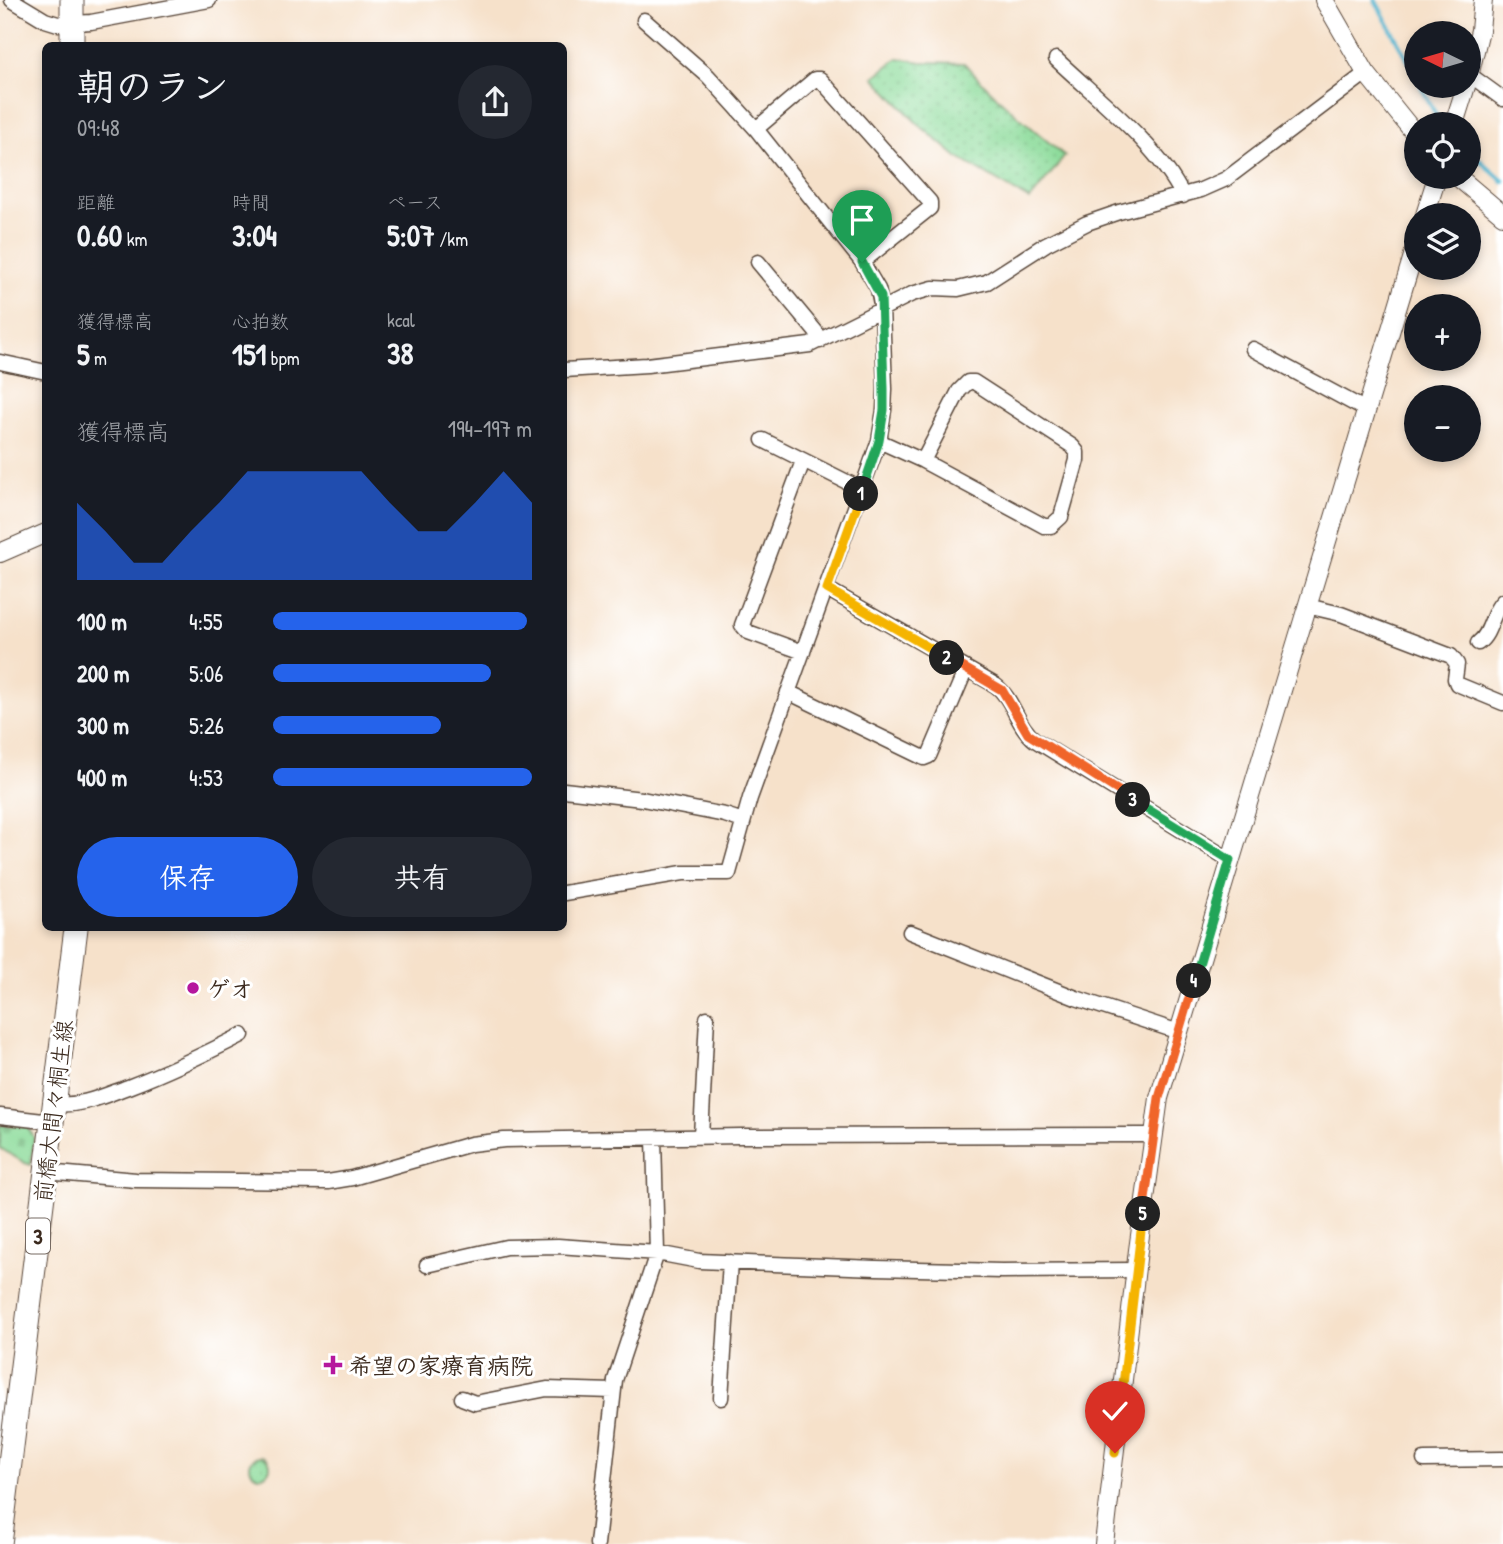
<!DOCTYPE html>
<html lang="ja">
<meta charset="utf-8">
<style>
body{margin:0;font-family:"Patrick Hand","Klee One",sans-serif;background:#242831;color:#f1f3f6;height:100vh;display:flex;flex-direction:column;font-size:26px;white-space:nowrap}
*{box-sizing:border-box;margin:0}
p{font-size:23px;color:#9ea1a6}
.icon{flex:none;width:38px;height:38px;fill:none;stroke:currentColor;stroke-width:2;stroke-linecap:round;stroke-linejoin:round}
.map{position:relative;flex:1;overflow:hidden}
.sheet{position:absolute;left:42px;top:42px;width:525px;height:889px;display:flex;flex-direction:column;background:#171b24;border-radius:10px;box-shadow:0 4px 10px #0003}
.sheet>*{flex:none}
.needle{width:46px;rotate:275deg}
.buttons{position:absolute;left:1404px;top:21px;display:grid;gap:14px}
.buttons a{display:grid;place-items:center;width:77px;height:77px;border-radius:50%;background:#171b24;box-shadow:0 4px 10px #0003;font-size:35px}
.pin{position:absolute;display:grid;place-items:center;width:60px;height:60px;color:#fff;margin:-72px -30px;border-radius:50% 50% 50% 0;rotate:-45deg;box-shadow:0 0 7px #0007}
.pin .icon{rotate:45deg}
.km{position:absolute;width:35px;height:35px;margin:-18px;border-radius:50%;background:#222;color:#fff;font-size:19px;line-height:35px;text-align:center}
.round{display:grid;place-items:center;flex:none;width:74px;height:74px;border-radius:37px;background:#242831}
.headline{display:flex;align-items:center;justify-content:space-between;height:119px;padding:0 35px}
h1{font-size:38px;font-weight:800;line-height:52px}
.stats{display:grid;grid-template-columns:repeat(3,1fr);gap:10px;height:119px;padding:7px 35px}
.stats div{display:grid;align-content:center}
.stats b{font-size:30px;font-weight:800}
.stats small{font-size:19px;font-weight:400}
.stats p{font-size:19px}
.chart{height:196px;padding:14px 35px}
.chart p{display:flex;justify-content:space-between}
.chart svg{width:100%;height:126px;margin-top:7px;fill:#2563eb;opacity:.7}
.cta{display:flex;gap:14px;margin-top:auto;padding:14px 35px}
.cta a{flex:1;height:80px;border-radius:42px;background:#2563eb;color:#fff;font-size:28px;font-weight:800;line-height:80px;text-align:center}
.cta a+a{background:#242831;color:#f1f3f6}
ul{padding:0 35px;list-style:none;font-size:23px}
li{display:grid;grid-template-columns:112px 84px 1fr;align-items:center;height:52px}
li i{height:18px;border-radius:9px;background:#2563eb}
.map>svg:first-child{display:block}
</style>
<div class="map">
<svg width="1503" height="1544" viewBox="0 0 1503 1544">
<defs>
<pattern id="grass-dots" width="8" height="8" patternUnits="userSpaceOnUse" patternTransform="scale(1.75)"><rect width="8" height="8" fill="#8ddc9b"/><path d="M2 2h.1M6 6h.1" fill="none" stroke="#7bbd85" stroke-width="1.8" stroke-linecap="round"/></pattern>
<pattern id="cemetery-stones" width="16" height="16" patternUnits="userSpaceOnUse" patternTransform="scale(1.75)"><rect width="16" height="16" fill="#8ddc9b"/><path d="M2 7V4a2 2 0 0 1 4 0v3zM10 15v-3a2 2 0 0 1 4 0v3z" fill="#7bbd85"/></pattern>
</defs>
<rect width="100%" height="100%" fill="#fff"/>
<filter id="ink" filterUnits="userSpaceOnUse"><feTurbulence type="fractalNoise" baseFrequency=".0143" numOctaves="2"/><feDisplacementMap in="SourceGraphic" scale="14" xChannelSelector="R" yChannelSelector="G"/><feConvolveMatrix kernelMatrix="1 2 1 2 8 2 1 2 1" color-interpolation-filters="sRGB"/></filter>
<filter id="wash" filterUnits="userSpaceOnUse"><feTurbulence type="fractalNoise" baseFrequency=".00686" numOctaves="4" result="noise"/><feDisplacementMap in="SourceGraphic" scale="28" xChannelSelector="R" yChannelSelector="G"/><feGaussianBlur stdDeviation="1.57" result="paint"/><feColorMatrix in="noise" values="0 0 0 0 0 0 0 0 0 0 0 0 0 0 0 0 0 1.4 0 .05"/><feComposite in="paint" operator="in"/></filter>
<g filter="url(#wash)">
<rect width="100%" height="100%" fill="#f6e1ca"/>
<path fill="url(#grass-dots)" stroke="#64835c" stroke-width="2" d="M898,58L921,62L964,63C995,98 1029,126 1065,156L1030,200L957,157L917,123L874,77Z
M250 1466a10 10 0 1 1 20 0a10 10 0 1 1-20 0Z"/>
<path fill="url(#cemetery-stones)" stroke="#64835c" stroke-width="2" d="M0,1125L27,1127L34,1137L31,1165L25,1163L0,1148Z"/>
<g fill="none" stroke-linecap="round" stroke-linejoin="round">
<path stroke="#50b4cf" stroke-width="4.5" d="M1375,0L1416,75
M1421,86L1438,119
M1468,150L1503,181"/>
</g>
</g>
<g filter="url(#ink)">
<g fill="none" stroke-linecap="round" stroke-linejoin="round">
<defs>
<path id="minor" d="M12,0L45,20L58,24L91,22L209,0
M1056,59C1098,99 1157,144 1183,196
M1470,75L1503,99
M756,129L815,79H820L930,202V208L862,262
M758,262L816,332L820,341
M1253,349L1366,410
M0,362L46,372
M564,370L647,365L810,345L912,294L933,288L958,289L987,282L1046,244L1087,223L1119,212L1201,190L1226,179L1366,73
M763,440L863,490
M879,441L923,461L1044,526H1051L1061,517L1077,460V452L1072,446L974,382H968L959,391L923,461
M827,589L995,685C1014,699 1016,725 1035,740L1230,860
M1307,606L1341,614L1451,656L1457,664L1455,679L1457,684L1503,703
M1478,643C1492,633 1491,612 1503,601
M803,652L748,632L742,625L803,461
M788,692L924,758L929,756L966,669
M564,790L642,799L725,815L743,821
M564,893L683,873H729L750,798L879,441L884,410L885,389L882,309L878,289L862,262L756,129L708,76L644,20
M910,932L1076,998L1179,1032
M54,1104C81,1107 103,1096 128,1087C167,1072 205,1054 242,1035
M0,1116L52,1122
M701,1136L707,1018
M46,1172L136,1180L328,1182L352,1178L471,1144L504,1140L741,1136L1153,1135
M427,1265L506,1247L558,1246L657,1253L699,1261L876,1268L1002,1271L1135,1270
M462,1398L475,1403L547,1389L613,1391
M721,1398L730,1262
M1424,1460L1503,1459
M597,1544L615,1380L657,1253L654,1138"/>
<path id="tertiary" d="M1324,0L1366,73L1416,135
M1468,80L1480,30L1483,0
M1454,124L1466,86
M1458,177L1503,215
M1425,215L1437,177
M0,553L46,533
M1104,1544L1138,1250L1159,1098L1416,246"/>
<path id="primary" d="M72,0V46
M0,1544L76,928"/>
</defs>
<use href="#minor" stroke="#574538" stroke-width="17"/>
<use href="#tertiary" stroke="#574538" stroke-width="20"/>
<use href="#primary" stroke="#574538" stroke-width="25"/>
<use href="#minor" stroke="#fff" stroke-width="14"/>
<use href="#tertiary" stroke="#fff" stroke-width="18"/>
<use href="#primary" stroke="#fff" stroke-width="23"/>
</g>
</g>
<g fill="none" stroke-linecap="round" stroke-linejoin="round" filter="url(#ink)">
<defs>
<path id="split-1" d="M861,494L879,441L884,410V389L881,297L862,262"/>
<path id="split-2" d="M861,494L827,589L947,658"/>
<path id="split-3" d="M947,658L1002,690L1028,734L1133,800"/>
<path id="split-4" d="M1133,800L1230,860L1194,981"/>
<path id="split-5" d="M1143,1214L1159,1098L1194,981"/>
<path id="split-6" d="M1115,1453L1143,1214"/>
</defs>
<use href="#split-1" stroke="#fff" stroke-width="14"/>
<use href="#split-2" stroke="#fff" stroke-width="14"/>
<use href="#split-3" stroke="#fff" stroke-width="14"/>
<use href="#split-4" stroke="#fff" stroke-width="14"/>
<use href="#split-5" stroke="#fff" stroke-width="14"/>
<use href="#split-6" stroke="#fff" stroke-width="14"/>
<use href="#split-1" stroke="#22a559" stroke-width="9"/>
<use href="#split-2" stroke="#f5b400" stroke-width="9"/>
<use href="#split-3" stroke="#f0652b" stroke-width="9"/>
<use href="#split-4" stroke="#22a559" stroke-width="9"/>
<use href="#split-5" stroke="#f0652b" stroke-width="9"/>
<use href="#split-6" stroke="#f5b400" stroke-width="9"/>
</g>
<g fill="#b5179e" stroke="#fff" stroke-width="2.5">
<circle cx="193" cy="988" r="7"/>
<path d="M329.5 1354.5h7v7h7v7h-7v7h-7v-7h-7v-7h7z"/>
</g>
<g text-anchor="middle" dominant-baseline="central" stroke-width="6" stroke-linejoin="round" paint-order="stroke">
<rect fill="#fff" stroke="#766a62" stroke-width="2" x="26" y="1218.5" width="24" height="35" rx="5"/>
<g font-size="21" font-weight="bold" fill="#3b2a1e">
<text x="38" y="1236">3</text>
</g>
<g font-size="23" font-weight="bold" fill="#3b2a1e" stroke="#fff" text-anchor="start">
<text x="207" y="988">ゲオ</text>
<text x="349" y="1365">希望の家療育病院</text>
</g>
<g font-size="23" fill="#3b2a1e" stroke="#fff">
<text transform="translate(53 1111) rotate(-83)">前橋大間々桐生線</text>
</g>
</g>
</svg>
<div class="buttons">
<a><svg class="needle" viewBox="-14 -14 28 28"><path d="M0-13l5 13h-10z" fill="#e53935"/><path d="M0 13l5-13h-10z" fill="#9ea1a6"/></svg></a>
<a><svg class="icon" aria-label="locate" viewBox="0 0 24 24"><circle cx="12" cy="12" r="6"/><path d="M12 2v4M12 18v4M2 12h4M18 12h4"/></svg></a>
<a><svg class="icon" aria-label="layers" viewBox="0 0 24 24"><path d="M12 4l9 5-9 5-9-5zM3 14l9 5 9-5"/></svg></a>
<a>+</a>
<a>−</a>
</div>
<div class="pin" style="left:862px;top:262px;background:#1e9e55"><svg class="icon" aria-label="arrive" viewBox="0 0 24 24"><path d="M6 21V4h12l-3 4 3 4H6"/></svg></div>
<div class="pin" style="left:1115px;top:1453px;background:#d93025"><svg class="icon" aria-label="check" viewBox="0 0 24 24"><path d="M5 12l5 5 9-10"/></svg></div>
<b class="km" style="left:861px;top:494px">1</b>
<b class="km" style="left:947px;top:658px">2</b>
<b class="km" style="left:1133px;top:800px">3</b>
<b class="km" style="left:1194px;top:981px">4</b>
<b class="km" style="left:1143px;top:1214px">5</b>
<section class="sheet">
<div class="headline"><div><h1>朝のラン</h1><p>09:48</p></div><a class="round"><svg class="icon" aria-label="share" viewBox="0 0 24 24"><path d="M12 15V3M7 8l5-5 5 5M5 13v7h14v-7"/></svg></a></div>
<div class="stats">
<div><p>距離</p><b>0.60<small> km</small></b></div>
<div><p>時間</p><b>3:04</b></div>
<div><p>ペース</p><b>5:07<small> /km</small></b></div>
</div>
<div class="stats">
<div><p>獲得標高</p><b>5<small> m</small></b></div>
<div><p>心拍数</p><b>151<small> bpm</small></b></div>
<div><p>kcal</p><b>38</b></div>
</div>
<div class="chart"><p><span>獲得標高</span>194–197 m</p>
<svg viewBox="0 0 160 44" preserveAspectRatio="none"><path d="M0 44V17L10 27L20 38L30 38L40 27L50 17L60 6L70 6L80 6L90 6L100 6L110 17L120 27L130 27L140 17L150 6L160 17V44z"/></svg>
</div>
<ul>
<li><b>100 m</b>4:55<i style="width:98%"></i></li>
<li><b>200 m</b>5:06<i style="width:84%"></i></li>
<li><b>300 m</b>5:26<i style="width:65%"></i></li>
<li><b>400 m</b>4:53<i style="width:100%"></i></li>
</ul>
<div class="cta"><a>保存</a><a>共有</a></div>
</section>
</div>
